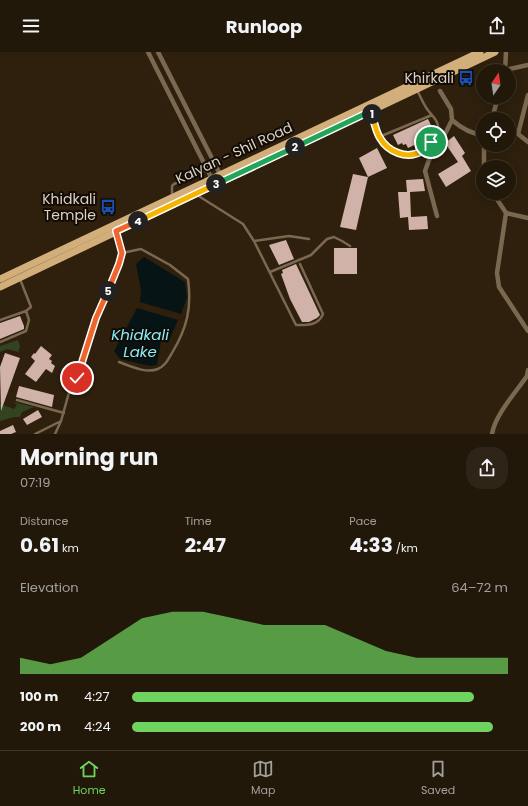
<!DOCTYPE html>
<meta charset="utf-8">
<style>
body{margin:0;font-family:Poppins,sans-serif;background:#2e2518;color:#f1f3f6;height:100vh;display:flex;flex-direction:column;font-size:15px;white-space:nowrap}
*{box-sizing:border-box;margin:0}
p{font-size:13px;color:#a2a09c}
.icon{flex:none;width:22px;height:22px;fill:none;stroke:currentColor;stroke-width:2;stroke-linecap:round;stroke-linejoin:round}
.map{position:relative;height:382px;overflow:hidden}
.sheet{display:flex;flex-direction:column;background:#22180a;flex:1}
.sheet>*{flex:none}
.needle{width:26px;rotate:13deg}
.controls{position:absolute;left:476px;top:12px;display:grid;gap:8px}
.controls a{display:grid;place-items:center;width:40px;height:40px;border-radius:50%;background:#22180a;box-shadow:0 2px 10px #0003,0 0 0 1px #3f372b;font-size:20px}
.pin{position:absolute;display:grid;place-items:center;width:34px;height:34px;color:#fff;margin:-17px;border:2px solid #fff;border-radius:50%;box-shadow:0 1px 4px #0007}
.km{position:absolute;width:20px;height:20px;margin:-10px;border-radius:50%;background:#222;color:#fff;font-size:11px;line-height:20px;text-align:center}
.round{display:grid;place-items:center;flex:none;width:42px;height:42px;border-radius:16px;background:#2e2518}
.summary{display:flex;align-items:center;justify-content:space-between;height:68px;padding:0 20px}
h1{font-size:22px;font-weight:700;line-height:30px}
.figures{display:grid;grid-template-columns:repeat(3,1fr);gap:6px;height:68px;padding:4px 20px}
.figures div{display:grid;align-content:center}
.figures b{font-size:20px;font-weight:700}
.figures small{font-size:11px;font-weight:400}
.figures p{font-size:11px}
.chart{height:112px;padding:8px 20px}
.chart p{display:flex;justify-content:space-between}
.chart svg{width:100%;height:72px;margin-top:4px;fill:#6fd35f;opacity:.7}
ul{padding:0 20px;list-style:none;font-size:13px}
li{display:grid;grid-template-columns:64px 48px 1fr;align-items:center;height:30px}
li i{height:10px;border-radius:5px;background:#6fd35f}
header{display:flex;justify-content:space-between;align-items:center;height:52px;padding:0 20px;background:#22180a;font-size:18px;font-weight:700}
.tab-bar{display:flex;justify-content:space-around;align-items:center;height:56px;border-top:1px solid #3f372b;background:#22180a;font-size:11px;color:#a2a09c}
.tab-bar a{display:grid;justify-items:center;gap:2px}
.tab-bar .active{color:#6fd35f}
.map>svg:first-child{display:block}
</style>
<header><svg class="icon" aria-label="menu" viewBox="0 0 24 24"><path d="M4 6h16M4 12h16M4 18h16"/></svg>Runloop<svg class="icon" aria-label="share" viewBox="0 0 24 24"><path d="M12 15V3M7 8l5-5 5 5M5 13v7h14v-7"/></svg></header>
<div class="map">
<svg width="528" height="382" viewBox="0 0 528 382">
<rect width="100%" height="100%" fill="#2e200d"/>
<path fill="#31431f" d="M18,288L20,295L18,300L7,297L0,300V294Z
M13,350L34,355L22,360L20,365H14L0,369V352L14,357L17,353Z"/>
<path fill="#071416" d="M144,205L185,230L187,245L181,262L140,250L141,238L136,212Z
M137,256L178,268L168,291L161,289L157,313L150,314L120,307L114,299Z"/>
<path fill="#d1b2a8" d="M428,67L434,79L423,84L425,88L408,96L406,92L403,93L402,91L398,93L393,83Z
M454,84L465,101L462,104L471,119L446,135L438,122L458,110L445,91Z
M377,96L387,116L368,125L359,106Z
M353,122L368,125L356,178L340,175Z
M423,127L425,139L410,140L411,165L427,164L428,177L409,178L408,165L400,166L398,140H407L406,128Z
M286,188L294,207L279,213L269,193Z
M334,196H357V222H334Z
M296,212L320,263L317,266L309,270H302L290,247L281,222L283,221L282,218Z
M20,264L24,274V277L0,287V271Z
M41,294L52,303L49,307L52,309L51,311L55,314L52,321L46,317L36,330L25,322L35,309L31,305L34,301L35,302Z
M5,301L20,306L1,359L0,315Z
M19,334L54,343L52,355L16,345Z
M38,358L42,365L27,373L23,367Z
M13,373L16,380L11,382H0V379Z"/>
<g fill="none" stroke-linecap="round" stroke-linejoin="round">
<path stroke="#7a6950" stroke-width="2.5" d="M371,60C375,72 377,87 388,95C403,108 421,102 433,88C436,83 440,80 438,74C437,66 431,63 427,57C423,51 420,44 417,38
M379,85L432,63
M197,143L243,172L254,189L289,184L309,187
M172,145V134L174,132L207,118
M254,189L296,273C307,273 318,274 323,262L300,212
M270,220L311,203L327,187L334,185L342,189L350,194
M0,268L26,259L31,255L20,227
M0,290L26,279L29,268L26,259
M119,310C130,314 146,322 158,317C165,314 168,308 172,301C187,276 192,256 188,227L170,213L141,197L122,201
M17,348L64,361
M35,382L61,369
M55,382L61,369L70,337L77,326L96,266L112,232L119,212L122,201L117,182"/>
<path stroke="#7a6950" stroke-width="4.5" d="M148,0L212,127
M158,0L220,122
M505,18L528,13
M505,19L506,0
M492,67L498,45
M452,68C460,75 471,82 483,83
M509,79L518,82L528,90
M518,82L528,43
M484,115V93
M493,141L506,161L497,221L499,235L528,279
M506,161L528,166
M437,164L425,119L429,108L439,94L452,68L451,57L440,39
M492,382C495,363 516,340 527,324L528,318"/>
<path stroke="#d2ae7a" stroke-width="7" d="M0,227L480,0
M0,235L495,0"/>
</g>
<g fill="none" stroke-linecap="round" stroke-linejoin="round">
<defs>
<path id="split-1" d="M372,62C374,70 376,80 380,86C388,100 407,108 422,99C425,97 428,93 431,90"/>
<path id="split-2" d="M295,95L371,59L372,62"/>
<path id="split-3" d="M216,132L295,95"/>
<path id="split-4" d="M138,169L216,132"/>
<path id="split-5" d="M108,239L119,212L122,201L116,179L138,169"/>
<path id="split-6" d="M77,326L96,266L108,239"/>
</defs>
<use href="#split-1" stroke="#fff" stroke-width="8"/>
<use href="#split-2" stroke="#fff" stroke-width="8"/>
<use href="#split-3" stroke="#fff" stroke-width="8"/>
<use href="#split-4" stroke="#fff" stroke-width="8"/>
<use href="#split-5" stroke="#fff" stroke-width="8"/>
<use href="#split-6" stroke="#fff" stroke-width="8"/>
<use href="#split-1" stroke="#f5b400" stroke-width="5"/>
<use href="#split-2" stroke="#22a559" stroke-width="5"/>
<use href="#split-3" stroke="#22a559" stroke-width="5"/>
<use href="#split-4" stroke="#f5b400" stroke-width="5"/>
<use href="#split-5" stroke="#f0652b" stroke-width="5"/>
<use href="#split-6" stroke="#f0652b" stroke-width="5"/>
</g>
<defs>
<symbol id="bus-bare" viewBox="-9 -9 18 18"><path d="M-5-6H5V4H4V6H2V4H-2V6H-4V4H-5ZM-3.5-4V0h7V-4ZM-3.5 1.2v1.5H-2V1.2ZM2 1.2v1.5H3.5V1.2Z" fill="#1a4fb4" stroke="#110b04" stroke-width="2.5" paint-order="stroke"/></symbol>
</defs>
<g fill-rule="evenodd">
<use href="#bus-bare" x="455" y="15" width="22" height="22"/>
<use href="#bus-bare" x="97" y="144" width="22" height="22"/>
</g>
<g text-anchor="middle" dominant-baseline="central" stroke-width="4" stroke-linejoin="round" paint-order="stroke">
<g font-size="14" fill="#dbd1c5" stroke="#110b04" text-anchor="end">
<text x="454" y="26">Khirkali</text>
<text x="96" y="147">Khidkali<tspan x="96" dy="16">Temple</tspan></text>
</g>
<g font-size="14" fill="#dbd1c5" stroke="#110b04">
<text transform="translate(234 101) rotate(-25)">Kalyan - Shil Road</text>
</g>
<g font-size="15" font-style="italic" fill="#85edfd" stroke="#110b04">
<text x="140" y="282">Khidkali<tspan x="140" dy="17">Lake</tspan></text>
</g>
</g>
</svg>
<div class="controls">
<a><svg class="needle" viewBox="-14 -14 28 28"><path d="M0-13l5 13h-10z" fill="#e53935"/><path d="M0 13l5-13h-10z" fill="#a2a09c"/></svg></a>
<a><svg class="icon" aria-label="locate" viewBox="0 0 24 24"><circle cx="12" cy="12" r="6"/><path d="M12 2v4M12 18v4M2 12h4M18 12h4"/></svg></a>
<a><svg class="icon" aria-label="layers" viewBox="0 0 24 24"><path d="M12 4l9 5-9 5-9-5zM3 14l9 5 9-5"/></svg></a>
</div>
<div class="pin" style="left:431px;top:90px;background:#1e9e55"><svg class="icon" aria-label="arrive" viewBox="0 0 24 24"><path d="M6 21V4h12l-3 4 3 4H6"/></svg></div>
<div class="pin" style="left:77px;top:326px;background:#d93025"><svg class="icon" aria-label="check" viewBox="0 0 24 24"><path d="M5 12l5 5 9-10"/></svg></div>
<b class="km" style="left:372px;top:62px">1</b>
<b class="km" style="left:295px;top:95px">2</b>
<b class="km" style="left:216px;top:132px">3</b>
<b class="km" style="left:138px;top:169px">4</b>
<b class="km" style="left:108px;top:239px">5</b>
</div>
<section class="sheet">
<div class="summary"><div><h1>Morning run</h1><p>07:19</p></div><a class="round"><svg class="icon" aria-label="share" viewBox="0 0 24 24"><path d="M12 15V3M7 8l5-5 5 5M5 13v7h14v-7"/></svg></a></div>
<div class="figures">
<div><p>Distance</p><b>0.61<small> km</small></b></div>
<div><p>Time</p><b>2:47</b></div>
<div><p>Pace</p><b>4:33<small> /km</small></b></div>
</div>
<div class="chart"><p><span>Elevation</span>64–72 m</p>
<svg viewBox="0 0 160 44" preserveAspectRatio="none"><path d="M0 44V34L10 38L20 34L30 22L40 10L50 6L60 6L70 10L80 14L90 14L100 14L110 22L120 30L130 34L140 34L150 34L160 34V44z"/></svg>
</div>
<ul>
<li><b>100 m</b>4:27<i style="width:91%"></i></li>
<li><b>200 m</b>4:24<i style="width:96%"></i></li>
</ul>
</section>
<nav class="tab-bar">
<a class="active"><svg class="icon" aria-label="home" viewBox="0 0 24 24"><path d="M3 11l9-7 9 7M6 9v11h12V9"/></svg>Home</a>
<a><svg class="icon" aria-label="map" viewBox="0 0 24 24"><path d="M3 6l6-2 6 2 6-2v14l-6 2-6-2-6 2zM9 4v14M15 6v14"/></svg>Map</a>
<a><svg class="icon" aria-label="saved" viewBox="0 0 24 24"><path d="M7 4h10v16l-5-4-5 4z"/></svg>Saved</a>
</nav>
